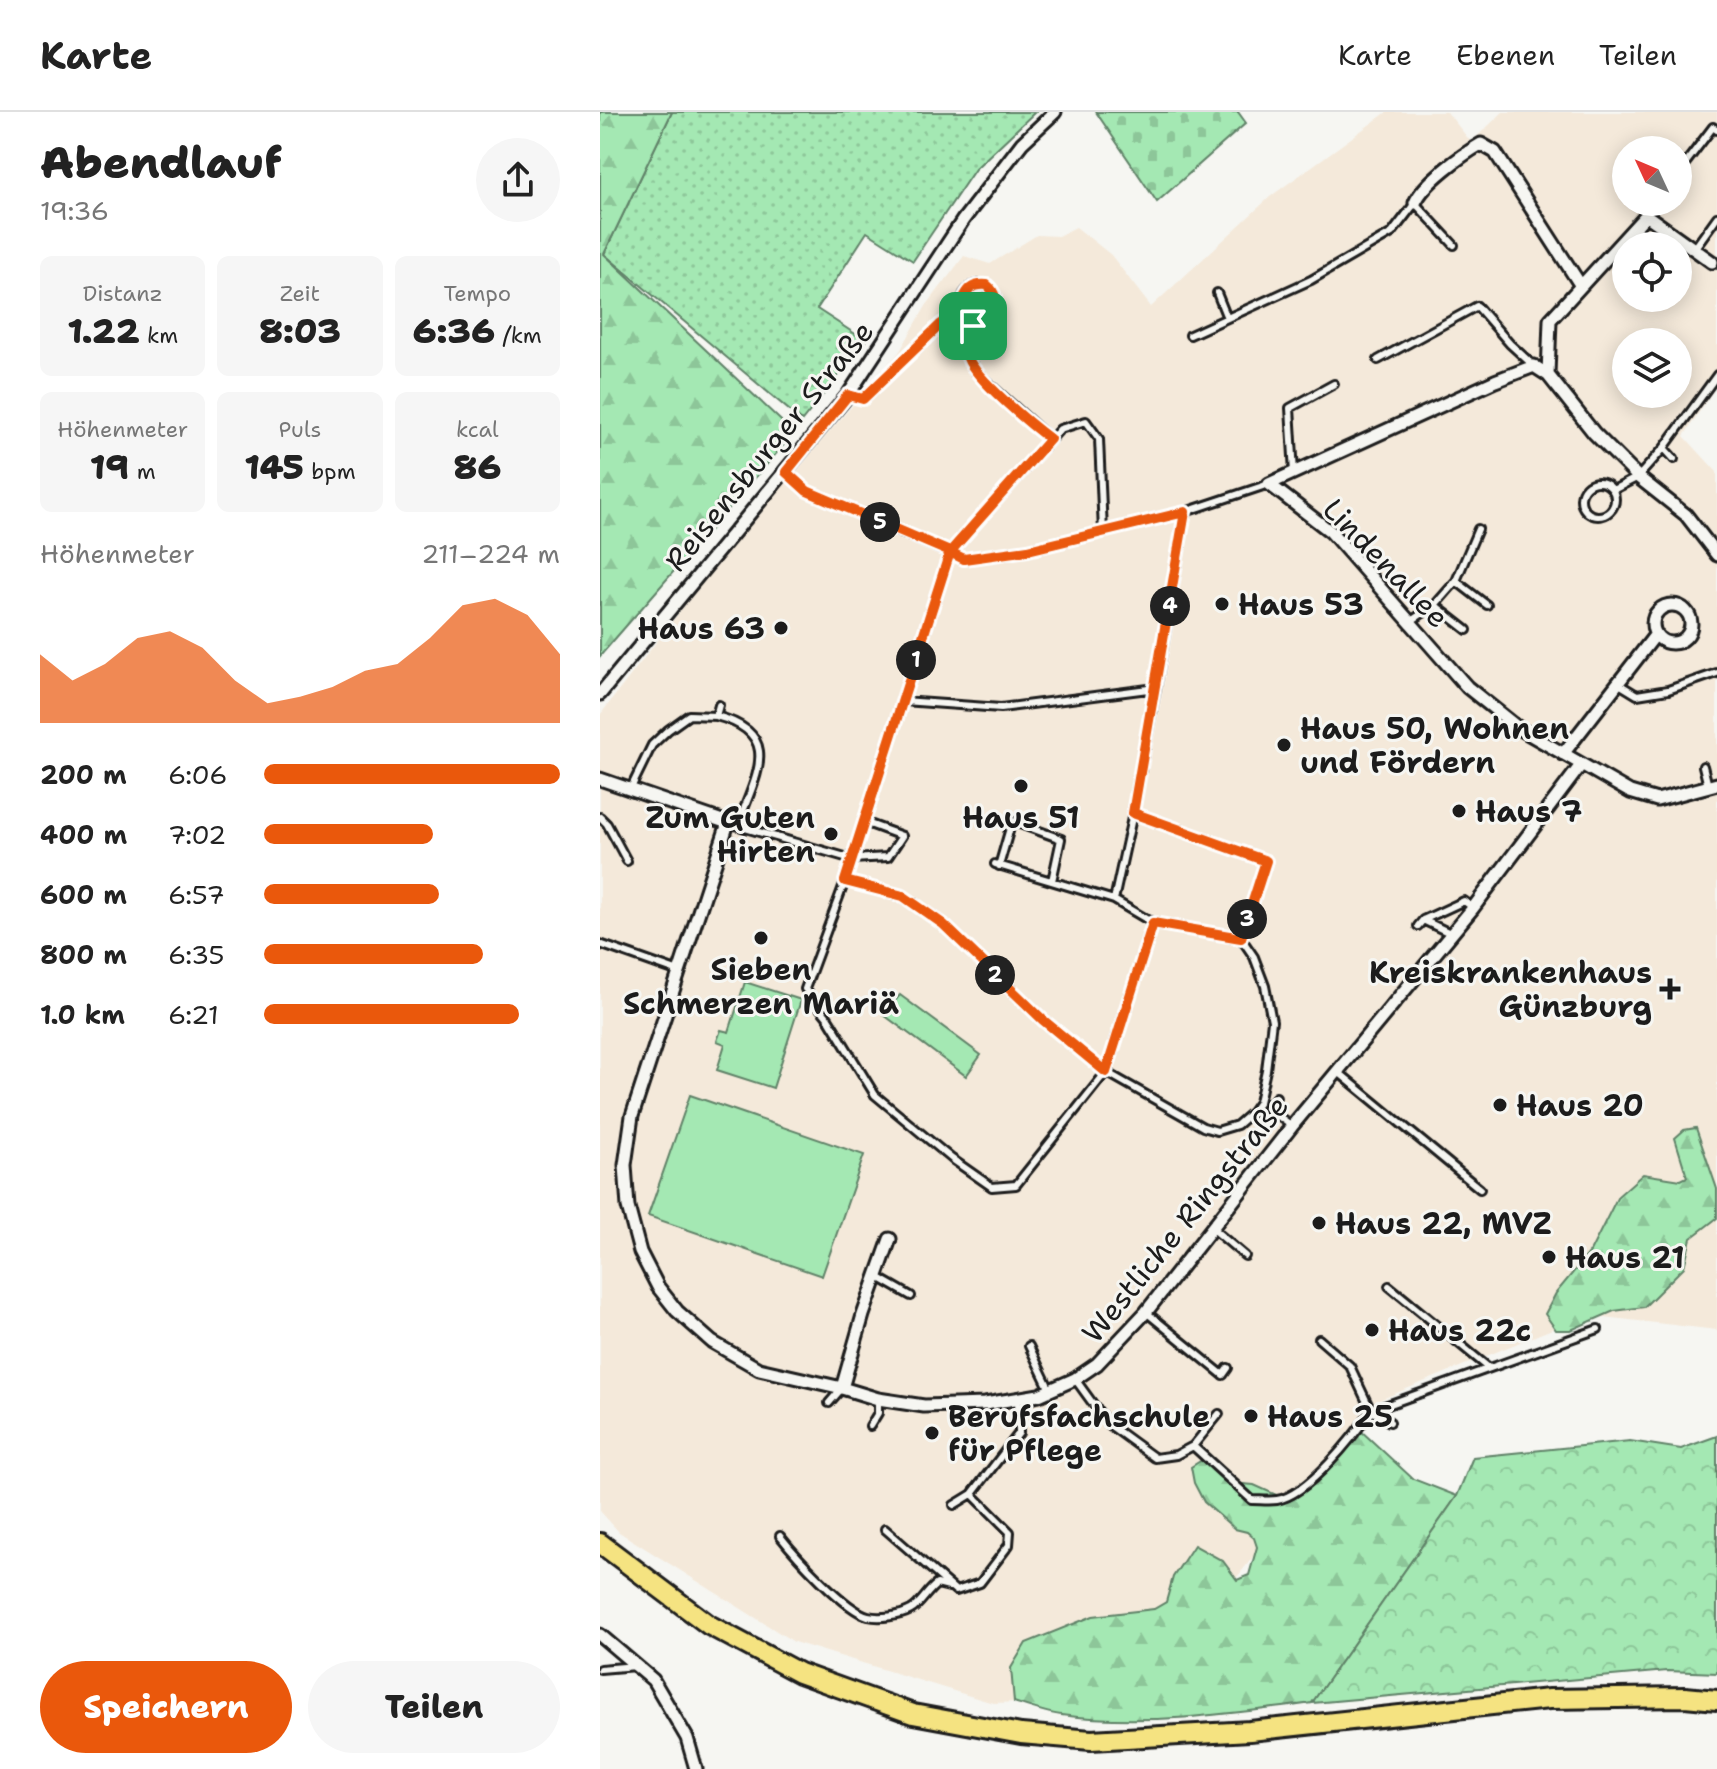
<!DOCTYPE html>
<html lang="de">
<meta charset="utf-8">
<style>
body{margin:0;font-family:"Shantell Sans",sans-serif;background:#f6f6f6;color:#222;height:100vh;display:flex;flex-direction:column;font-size:30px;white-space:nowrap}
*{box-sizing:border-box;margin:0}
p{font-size:26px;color:#767676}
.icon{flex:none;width:44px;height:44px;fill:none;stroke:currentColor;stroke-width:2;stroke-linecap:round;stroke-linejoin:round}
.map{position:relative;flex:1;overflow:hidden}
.side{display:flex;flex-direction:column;background:#fff;width:600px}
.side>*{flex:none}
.needle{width:52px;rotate:314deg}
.controls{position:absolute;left:1012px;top:24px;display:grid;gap:16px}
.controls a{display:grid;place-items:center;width:80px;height:80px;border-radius:50%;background:#fff;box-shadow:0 4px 20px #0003;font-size:40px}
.pin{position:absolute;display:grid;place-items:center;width:68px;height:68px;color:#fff;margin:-34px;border-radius:16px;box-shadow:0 4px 12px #0006}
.km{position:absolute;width:40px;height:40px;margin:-20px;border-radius:50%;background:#222;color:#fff;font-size:22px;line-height:40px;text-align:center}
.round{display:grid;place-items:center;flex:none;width:84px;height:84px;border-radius:42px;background:#f6f6f6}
.summary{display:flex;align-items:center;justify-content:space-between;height:136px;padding:0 40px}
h1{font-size:44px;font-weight:800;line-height:60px}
.stats{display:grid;grid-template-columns:repeat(3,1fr);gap:12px;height:136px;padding:8px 40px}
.stats div{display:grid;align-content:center;border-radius:12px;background:#f6f6f6;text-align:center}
.stats b{font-size:34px;font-weight:800}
.stats small{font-size:22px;font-weight:400}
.stats p{font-size:22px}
.chart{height:224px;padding:16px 40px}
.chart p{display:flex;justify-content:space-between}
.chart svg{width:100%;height:144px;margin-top:8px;fill:#ea580c;opacity:.7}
.action{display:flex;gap:16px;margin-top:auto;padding:16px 40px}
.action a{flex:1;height:92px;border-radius:48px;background:#ea580c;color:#fff;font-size:32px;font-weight:800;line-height:92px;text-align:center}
.action a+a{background:#f6f6f6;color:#222}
ul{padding:0 40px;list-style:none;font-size:26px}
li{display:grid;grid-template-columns:128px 96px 1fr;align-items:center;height:60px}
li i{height:20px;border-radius:10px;background:#ea580c}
header{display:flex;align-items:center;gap:48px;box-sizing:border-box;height:112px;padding:0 40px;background:#fff;border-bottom:2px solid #e0e0e0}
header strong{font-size:38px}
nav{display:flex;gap:44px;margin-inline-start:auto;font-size:28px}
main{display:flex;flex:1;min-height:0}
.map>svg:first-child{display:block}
</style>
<header>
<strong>Karte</strong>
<nav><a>Karte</a><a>Ebenen</a><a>Teilen</a></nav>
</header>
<main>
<section class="side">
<div class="summary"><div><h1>Abendlauf</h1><p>19:36</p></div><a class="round"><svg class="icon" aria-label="share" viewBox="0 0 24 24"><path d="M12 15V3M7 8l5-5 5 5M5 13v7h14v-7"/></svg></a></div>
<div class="stats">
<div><p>Distanz</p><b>1.22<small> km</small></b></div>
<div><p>Zeit</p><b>8:03</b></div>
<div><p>Tempo</p><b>6:36<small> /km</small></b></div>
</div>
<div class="stats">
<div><p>Höhenmeter</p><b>19<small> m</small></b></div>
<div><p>Puls</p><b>145<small> bpm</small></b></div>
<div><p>kcal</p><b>86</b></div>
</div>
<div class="chart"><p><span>Höhenmeter</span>211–224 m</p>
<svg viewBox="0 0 160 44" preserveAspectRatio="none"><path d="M0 44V23L10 31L20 26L30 18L40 16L50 21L60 31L70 38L80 36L90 33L100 28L110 26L120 18L130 8L140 6L150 11L160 23V44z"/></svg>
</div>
<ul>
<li><b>200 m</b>6:06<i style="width:100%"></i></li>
<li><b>400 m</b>7:02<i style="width:57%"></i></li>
<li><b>600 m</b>6:57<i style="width:59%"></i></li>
<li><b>800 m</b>6:35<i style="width:74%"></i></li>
<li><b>1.0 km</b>6:21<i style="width:86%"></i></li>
</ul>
<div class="action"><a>Speichern</a><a>Teilen</a></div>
</section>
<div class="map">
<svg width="1117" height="1657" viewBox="0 0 1117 1657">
<defs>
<pattern id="grass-dots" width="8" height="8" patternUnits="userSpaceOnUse" patternTransform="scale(2)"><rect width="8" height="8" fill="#a4e8b3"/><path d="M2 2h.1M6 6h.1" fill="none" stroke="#8dc699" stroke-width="1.8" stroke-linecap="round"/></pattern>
<pattern id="forest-firs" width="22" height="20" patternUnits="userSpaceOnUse" patternTransform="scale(2)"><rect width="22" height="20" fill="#a4e8b3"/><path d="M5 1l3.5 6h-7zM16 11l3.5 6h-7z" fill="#8dc699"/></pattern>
<pattern id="cemetery-stones" width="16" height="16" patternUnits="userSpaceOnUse" patternTransform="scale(2)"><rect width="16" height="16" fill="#a4e8b3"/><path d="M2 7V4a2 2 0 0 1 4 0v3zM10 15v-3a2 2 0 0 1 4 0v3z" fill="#8dc699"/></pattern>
<pattern id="park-crowns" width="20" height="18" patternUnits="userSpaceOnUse" patternTransform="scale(2)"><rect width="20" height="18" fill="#a4e8b3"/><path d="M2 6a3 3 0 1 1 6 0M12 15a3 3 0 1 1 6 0" fill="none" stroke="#8dc699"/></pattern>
</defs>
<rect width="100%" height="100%" fill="#f6f6f2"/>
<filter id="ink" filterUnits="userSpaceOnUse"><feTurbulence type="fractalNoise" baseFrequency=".0125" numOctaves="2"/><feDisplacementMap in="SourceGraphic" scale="16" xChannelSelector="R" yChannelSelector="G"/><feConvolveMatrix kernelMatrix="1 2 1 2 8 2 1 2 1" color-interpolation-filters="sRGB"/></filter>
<g filter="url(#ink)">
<path fill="#f4e9da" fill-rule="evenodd" d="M787,0H847L871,30L903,0H1117V272L1084,324L1117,360V1218L986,1203L777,1289L541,1586L393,1591L194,1530L19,1420L0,1399V603L135,428L300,239L326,194L364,144L390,152L437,123L458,124L476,115L511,143L551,195L671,84ZM1026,38H1078V90H1026ZM1026,134H1078V186H1026ZM1026,230H1078V282H1026Z"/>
<path fill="url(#grass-dots)" stroke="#608268" stroke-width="2" d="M72,0H435L375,57L313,149L267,120L217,197L266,229L202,309L4,142Z"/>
<path fill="url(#forest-firs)" stroke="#608268" stroke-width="2" d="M0,0H72L4,142L194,321L0,544Z
M1096,1016L1117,1077V1106L1091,1126L1084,1155L1044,1195L1014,1199L971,1218H956L945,1202L956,1181L990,1140L1018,1084L1043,1062L1081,1068L1087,1065L1075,1026L1084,1018Z
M759,1317L813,1367L857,1384L712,1591C630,1602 544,1614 461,1603C445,1601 429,1595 414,1590L411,1556L426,1531L493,1504L554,1497L566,1490L573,1465L594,1433L623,1449L637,1468L649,1463L657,1435L654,1426L647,1420L635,1417L604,1390L594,1371L591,1355L605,1346L632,1371L654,1373L683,1386L704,1376Z"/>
<path fill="url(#cemetery-stones)" stroke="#608268" stroke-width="2" d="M496,0H638L646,11L557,90Z"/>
<path fill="url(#park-crowns)" stroke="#608268" stroke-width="2" d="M1117,1324V1561L1067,1559L712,1591L857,1384L873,1345L1030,1329L1081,1337Z"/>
<path fill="#a4e8b3" stroke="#608268" stroke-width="2" d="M145,870L201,888L173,976L117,958L125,932L117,929L121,918L129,920Z
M300,883L381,943L366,964L284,903Z
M90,983L264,1043L222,1164L48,1104Z"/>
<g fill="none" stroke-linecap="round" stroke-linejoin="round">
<defs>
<path id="service" d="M1078,61L1113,15L1117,18
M1046,103L1056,90
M1094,137L1117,105
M617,181L627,206
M373,214L367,238L374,258L450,327
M590,223L711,168L792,121L815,91L854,133
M778,248L877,194L910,232L934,254
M248,283L263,287L340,213C346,209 353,206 356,201C360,195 361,188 364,182C375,164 395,174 396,192L377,213H368L355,204
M1064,336L1074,347
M186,360L207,379L364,447L428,438L585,400L669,372
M694,361L690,296L734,272
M981 387a17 17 0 1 1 34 0a17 17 0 1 1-34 0Z
M1013,378L1038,365L1064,336L1117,263
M503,420L499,327L486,309L460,317L350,440L245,769L205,877L228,906L275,983L352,1047L392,1075L416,1073L506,960L553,811
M856,469L887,493
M835,493L867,518
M811,509L835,493L856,469L878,417
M1019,572L1037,583L1068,578L1117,561
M556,576L585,400
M303,589L401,596L556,576L533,701
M119,593L116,604C185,622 155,664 138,713
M1103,654L1108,674
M30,678L52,633L68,618L89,603L116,604
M0,705L7,712L27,749
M128,711L252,747L288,745L302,724L264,710
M395,752L514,788L553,811L641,826
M399,754L412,709L461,727L452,769
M245,769L303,784L343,812L443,908L506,960L603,1015L617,1019L637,1013L652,1000L659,990L666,958L672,909L665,874L654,845L641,826L666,749L533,701L514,788
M823,808L852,822
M818,814L823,808L864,789L873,796
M0,832L79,860
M737,959L880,1077
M676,985L667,996L692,1014
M612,1116L645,1144
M276,1164L311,1184
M789,1174L889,1256
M546,1200L623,1263L628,1256
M719,1227L750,1254L771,1299L790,1310
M429,1234L450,1278
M475,1267L507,1311L555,1346L576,1343L593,1334
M229,1291L242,1276
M619,1302L593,1334L652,1388C660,1388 670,1389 677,1388C708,1383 754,1324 771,1299L998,1217
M270,1314L278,1301V1288
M354,1393L372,1382L419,1321L418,1286
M285,1417L356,1479L380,1471L409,1433L410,1420L372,1382
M180,1424C195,1443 245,1498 268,1504C280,1507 300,1504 311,1498C321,1492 327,1479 337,1472L349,1475
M0,1557L36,1554"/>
<path id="minor" d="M815,91C823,71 862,43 881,32L895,40L981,174
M948,263L950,208L1046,103L1112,150
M1117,443L1086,403L1038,365L994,321L948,263L934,254L895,269L669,372L731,420L867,575L917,615L1030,680L1057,688L1117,672
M1053 512a19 19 0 1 1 38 0a19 19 0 1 1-38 0Z
M0,582L248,283L363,108L422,31L455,0
M963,642L1056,522
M0,667L128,711L32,1004L25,1053L28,1095L40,1140L58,1175L77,1199L112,1230L159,1257L242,1276L278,1287L324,1294L385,1292L439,1283L475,1267L497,1252L546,1200L692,1014L873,796L981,653
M242,1276L263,1203L290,1127
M0,1523L53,1568L87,1626L96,1657"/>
<path id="primary" d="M0,1431L109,1513L199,1561L313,1602L421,1622L491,1628L650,1619L949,1587L1085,1585L1117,1588"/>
</defs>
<use href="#service" stroke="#1c1c1c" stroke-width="12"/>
<use href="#minor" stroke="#1c1c1c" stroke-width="17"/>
<use href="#primary" stroke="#1c1c1c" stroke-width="24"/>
<use href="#service" stroke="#f6f6f2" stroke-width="6"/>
<use href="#minor" stroke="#f6f6f2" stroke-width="11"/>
<use href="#primary" stroke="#f5e381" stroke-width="18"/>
</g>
</g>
<g fill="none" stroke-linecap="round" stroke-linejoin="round" filter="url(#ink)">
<defs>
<path id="route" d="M373,214C369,225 365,234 368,246C375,266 431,313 450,327L350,440L245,769L303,784L343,812L443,908L506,960L553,811L641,826L666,749L533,701L585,400L428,438L364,447L350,440L207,379L186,360L248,283L263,287L340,213C345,209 353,206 356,201C366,187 364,171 387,173C405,188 390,207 373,214"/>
</defs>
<use href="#route" stroke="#fff" stroke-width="16"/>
<use href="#route" stroke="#ea580c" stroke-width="10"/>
</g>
<g fill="#1c1c1c" stroke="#f6f6f2" stroke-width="3">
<circle cx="622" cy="492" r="8"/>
<circle cx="181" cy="516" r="8"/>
<circle cx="684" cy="633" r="8"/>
<circle cx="421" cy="674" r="8"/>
<circle cx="859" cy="699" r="8"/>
<circle cx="231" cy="722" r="8"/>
<circle cx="161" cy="826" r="8"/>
<path d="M1066 865h8v8h8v8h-8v8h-8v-8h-8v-8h8z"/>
<circle cx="900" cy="993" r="8"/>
<circle cx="719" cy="1111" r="8"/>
<circle cx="949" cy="1145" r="8"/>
<circle cx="772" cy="1218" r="8"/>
<circle cx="651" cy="1304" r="8"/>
<circle cx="332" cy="1321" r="8"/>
</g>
<g text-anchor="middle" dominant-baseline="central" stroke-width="6" stroke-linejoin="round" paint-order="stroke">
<g font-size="30" fill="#1c1c1c" stroke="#f6f6f2">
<text transform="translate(169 334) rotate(-51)">Reisensburger Straße</text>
<text transform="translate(786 451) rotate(46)">Lindenallee</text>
<text transform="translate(585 1107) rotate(-51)">Westliche Ringstraße</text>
</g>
<g font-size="30" font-weight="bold" fill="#1c1c1c" stroke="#f6f6f2" text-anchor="start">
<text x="638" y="492">Haus 53</text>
<text x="165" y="516" text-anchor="end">Haus 63</text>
<text x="700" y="616">Haus 50, Wohnen<tspan x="700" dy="34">und Fördern</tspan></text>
<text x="875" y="699">Haus 7</text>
<text x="215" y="705" text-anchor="end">Zum Guten<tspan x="215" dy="34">Hirten</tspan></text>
<text x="421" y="705" text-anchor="middle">Haus 51</text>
<text x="161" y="857" text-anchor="middle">Sieben<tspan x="161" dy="34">Schmerzen Mariä</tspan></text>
<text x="1052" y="860" text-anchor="end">Kreiskrankenhaus<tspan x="1052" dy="34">Günzburg</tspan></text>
<text x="916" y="993">Haus 20</text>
<text x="735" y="1111">Haus 22, MVZ</text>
<text x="965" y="1145">Haus 21</text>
<text x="788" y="1218">Haus 22c</text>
<text x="348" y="1304">Berufsfachschule<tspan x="348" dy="34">für Pflege</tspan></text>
<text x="667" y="1304">Haus 25</text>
</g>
</g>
</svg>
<div class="controls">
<a><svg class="needle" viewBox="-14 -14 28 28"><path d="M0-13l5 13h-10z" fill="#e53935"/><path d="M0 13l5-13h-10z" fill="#767676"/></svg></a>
<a><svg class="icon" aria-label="locate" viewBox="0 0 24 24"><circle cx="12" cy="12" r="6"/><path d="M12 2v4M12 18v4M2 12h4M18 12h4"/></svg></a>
<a><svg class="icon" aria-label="layers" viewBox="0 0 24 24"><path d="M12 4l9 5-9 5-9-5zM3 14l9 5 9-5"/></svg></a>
</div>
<div class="pin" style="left:373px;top:214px;background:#1e9e55"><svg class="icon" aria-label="arrive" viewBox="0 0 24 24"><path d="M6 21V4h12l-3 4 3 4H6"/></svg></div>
<b class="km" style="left:316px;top:548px">1</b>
<b class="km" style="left:395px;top:863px">2</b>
<b class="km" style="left:647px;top:807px">3</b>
<b class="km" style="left:570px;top:494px">4</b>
<b class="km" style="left:280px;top:410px">5</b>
</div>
</main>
